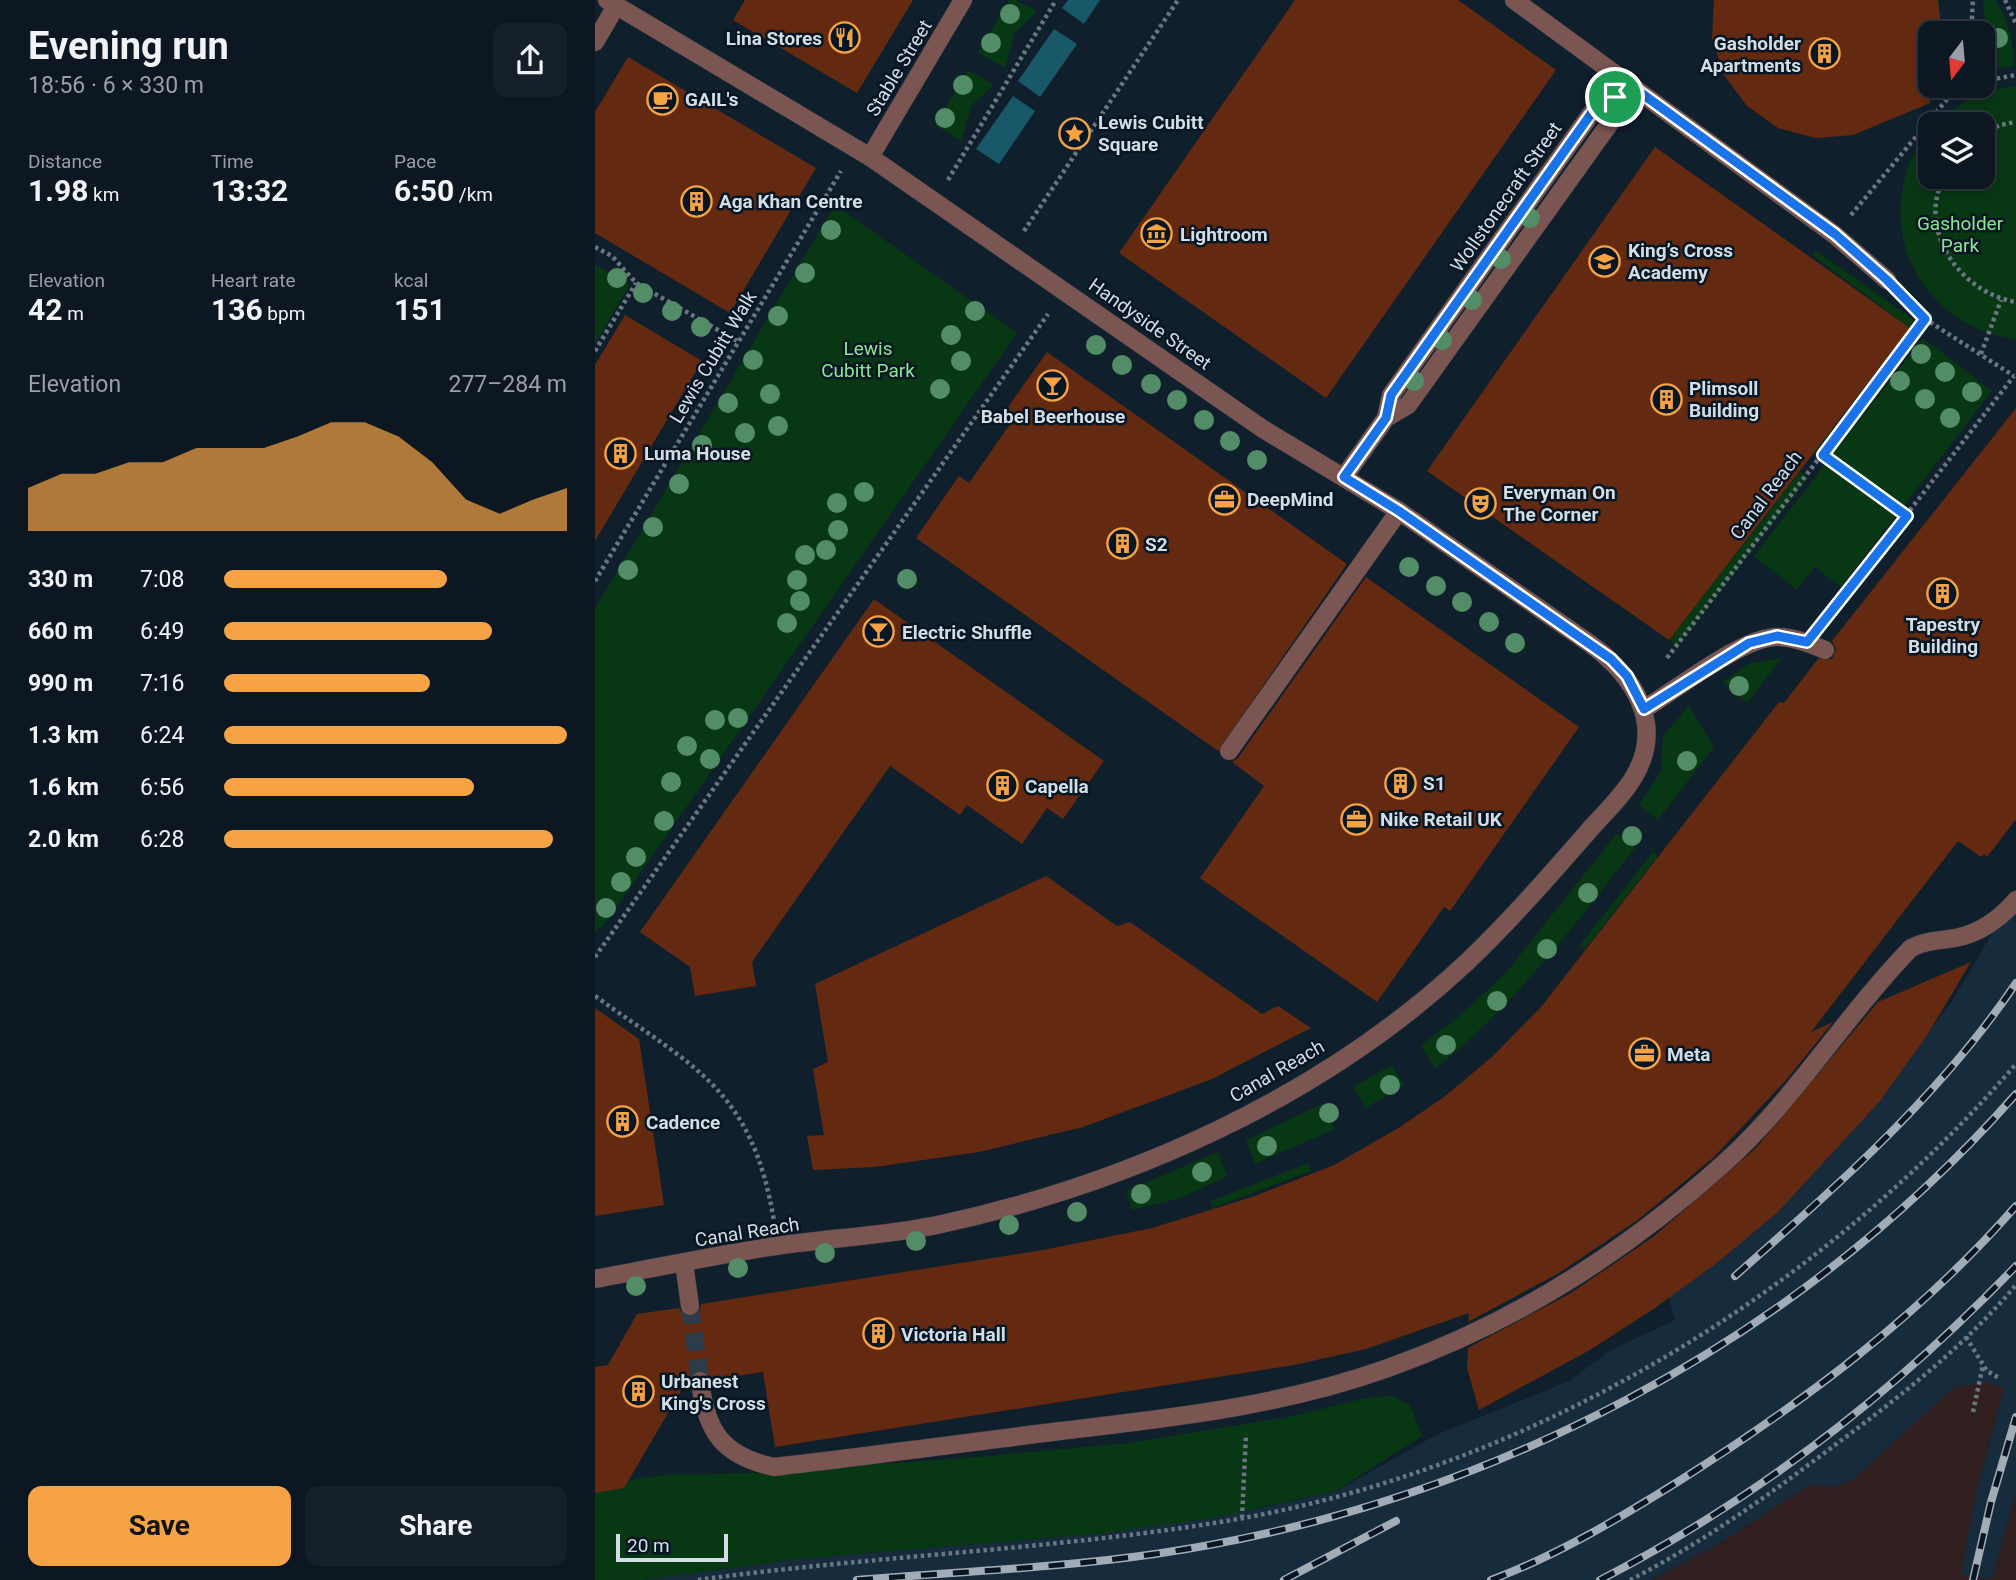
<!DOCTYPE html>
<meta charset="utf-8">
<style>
body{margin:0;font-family:Roboto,sans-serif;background:#15202a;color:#f1f3f6;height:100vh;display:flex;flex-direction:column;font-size:26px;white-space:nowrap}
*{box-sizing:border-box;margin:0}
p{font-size:23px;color:#9a9fa5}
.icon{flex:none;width:38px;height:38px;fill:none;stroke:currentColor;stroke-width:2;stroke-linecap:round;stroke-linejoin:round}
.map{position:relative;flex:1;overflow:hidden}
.panel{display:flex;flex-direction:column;background:#0c1721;width:595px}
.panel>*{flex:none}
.needle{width:46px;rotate:196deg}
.fabs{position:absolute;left:1323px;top:21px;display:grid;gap:14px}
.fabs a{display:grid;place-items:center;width:77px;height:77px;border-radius:14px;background:#0c1721;box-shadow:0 4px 10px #0003,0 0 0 2px #2c363f;font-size:35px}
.scale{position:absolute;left:21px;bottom:18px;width:112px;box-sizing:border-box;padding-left:7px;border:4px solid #d3dde6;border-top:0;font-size:19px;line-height:24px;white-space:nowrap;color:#d3dde6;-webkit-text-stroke:5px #071622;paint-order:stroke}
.pin{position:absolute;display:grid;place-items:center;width:60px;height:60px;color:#fff;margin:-30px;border:4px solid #fff;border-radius:50%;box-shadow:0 2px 7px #0007}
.round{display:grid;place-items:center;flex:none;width:74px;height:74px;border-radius:14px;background:#15202a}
.headline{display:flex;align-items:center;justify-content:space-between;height:119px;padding:0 28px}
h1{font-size:38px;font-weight:700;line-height:52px}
.stats{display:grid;grid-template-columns:repeat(3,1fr);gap:10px;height:119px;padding:7px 28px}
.stats div{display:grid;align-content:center}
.stats b{font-size:30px;font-weight:700}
.stats small{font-size:19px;font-weight:400}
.stats p{font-size:19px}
.chart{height:196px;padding:14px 28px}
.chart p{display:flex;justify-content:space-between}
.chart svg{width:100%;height:126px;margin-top:7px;fill:#f5a345;opacity:.7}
.button{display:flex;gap:14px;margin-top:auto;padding:14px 28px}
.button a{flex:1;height:80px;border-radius:14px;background:#f5a345;color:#111;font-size:28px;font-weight:700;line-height:80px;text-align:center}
.button a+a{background:#15202a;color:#f1f3f6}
ul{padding:0 28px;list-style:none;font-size:23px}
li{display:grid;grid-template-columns:112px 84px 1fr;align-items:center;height:52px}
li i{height:18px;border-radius:9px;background:#f5a345}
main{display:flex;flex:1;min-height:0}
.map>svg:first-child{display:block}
</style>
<main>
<section class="panel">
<div class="headline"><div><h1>Evening run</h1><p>18:56 · 6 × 330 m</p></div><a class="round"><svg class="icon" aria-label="share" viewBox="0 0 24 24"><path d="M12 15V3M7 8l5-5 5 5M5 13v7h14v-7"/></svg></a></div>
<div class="stats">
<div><p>Distance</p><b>1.98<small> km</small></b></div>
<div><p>Time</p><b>13:32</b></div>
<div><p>Pace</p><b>6:50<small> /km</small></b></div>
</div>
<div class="stats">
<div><p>Elevation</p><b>42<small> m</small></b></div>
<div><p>Heart rate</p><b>136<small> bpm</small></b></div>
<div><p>kcal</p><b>151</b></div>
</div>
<div class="chart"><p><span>Elevation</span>277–284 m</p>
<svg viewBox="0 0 160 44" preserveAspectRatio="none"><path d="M0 44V29L10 24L20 24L30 20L40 20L50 15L60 15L70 15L80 11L90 6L100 6L110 11L120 20L130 33L140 38L150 33L160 29V44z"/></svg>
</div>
<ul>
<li><b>330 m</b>7:08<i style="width:65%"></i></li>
<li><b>660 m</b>6:49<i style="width:78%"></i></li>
<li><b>990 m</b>7:16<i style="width:60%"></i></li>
<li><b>1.3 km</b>6:24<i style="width:100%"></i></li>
<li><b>1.6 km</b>6:56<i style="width:73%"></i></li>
<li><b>2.0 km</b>6:28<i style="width:96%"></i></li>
</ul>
<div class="button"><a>Save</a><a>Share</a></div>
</section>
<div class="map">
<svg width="1421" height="1580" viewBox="0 0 1421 1580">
<rect width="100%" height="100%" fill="#101f2c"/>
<path fill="#321f20" d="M1391,1382L1409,1387L1381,1493L1367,1575L1397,1579L1421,1492V1580H1056L1122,1545L1214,1485L1241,1486L1257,1480L1358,1388Z"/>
<path fill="#162b3b" d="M1421,893V1492L1397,1579L1366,1575L1381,1493L1409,1388L1391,1382L1358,1388L1257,1480L1241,1486L1214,1485L1122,1545L1056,1580H48L203,1559L511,1533L671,1507L741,1491L843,1434L974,1381L1016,1350L1080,1320L1070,1285L1319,1052L1357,1001Z"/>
<path fill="#083714" d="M414,0H421L442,12L420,32L410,68L383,53Z
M1388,0H1400C1412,16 1421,48 1418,67L1388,68L1391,28Z
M373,70L399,85L377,105L366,141L340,125Z
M1421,86V339C1343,330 1289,256 1310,178C1314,161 1323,143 1335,131V177H1388V124H1342C1365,102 1390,89 1421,86Z
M240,205L422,333L9,925L0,932V609Z
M1220,250L1326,325L1222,458L1218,454L1315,328L1217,255Z
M0,264L35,285L0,344Z
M1328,338L1397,391L1246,587L1220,567L1202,590L1159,556Z
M1205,471L1213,478L1082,647L1074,640Z
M1187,658L1152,703L1128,682L1153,664Z
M1094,706L1119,747L1063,820L1044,805L1066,771L1068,736Z
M1022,833L1040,848C976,929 922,1003 840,1069L826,1045L861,1019L910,974Z
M1058,852L1063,856L990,949L985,945Z
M797,1065L809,1085L771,1108L758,1087Z
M727,1104L740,1129L660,1164L651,1140Z
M623,1152L632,1176L586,1198L537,1210L531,1191Z
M713,1163L716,1171L618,1208L615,1201Z
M797,1396L815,1405L827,1436L741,1491L618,1518L511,1533L202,1559L48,1580H0V1484L72,1475L153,1473L384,1457L533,1443L694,1417L771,1398Z"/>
<path fill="#185868" d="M473,0H505L489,24L467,8Z
M459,29L482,44L445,97L423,81Z
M418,96L440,111L404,164L381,149Z"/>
<path fill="#632a11" d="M150,0H318L262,93L138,20Z
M700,0H863L961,70L731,398L524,253Z
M1119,0H1343L1347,33H1335V103L1258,135L1221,138L1183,128L1152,106L1129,75L1117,39Z
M33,57L221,168L135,313L0,233V112Z
M1060,147L1315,328L1074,640L832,471Z
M30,315L107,361L0,541V365Z
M452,352L752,564L623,751L321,538L364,476L374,483L418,420L408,414Z
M1421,408V819L1392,857L1389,854L1386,857L1363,841L1216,1032L1238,1022L1192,1079L1119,1157L1044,1219L964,1273L873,1322L874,1313L771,1349L699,1365L180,1447L168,1372L116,1380L110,1371L103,1370L95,1376L94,1383L90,1384L29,1488L0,1493V1367L13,1365L42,1314L84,1308L90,1316L97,1317L105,1311L106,1304L448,1250L557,1228L660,1196L739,1165L805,1127L849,1097L898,1056L946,1007L1184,702L1189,703L1223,659H1237L1241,649L1237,641Z
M771,577L984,727L855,911L849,907L782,1002L605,878L669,786L637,762L643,758Z
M279,599L509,761L468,819L452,808L427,844L372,805L365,815L295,766L157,962L161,986L100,996L95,967L45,932Z
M451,876L522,926L535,922L667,1014L683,1006L716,1028L617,1079L488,1127L384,1152L280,1167L218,1170L212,1136L229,1135L218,1069L233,1062L220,984Z
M1376,962L1331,1037L1285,1101L1183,1212L1123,1262L1060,1308L995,1350L884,1410L872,1368L873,1348L976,1293L1058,1237L1161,1148L1283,1002Z
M0,1008L44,1039L69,1205L0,1216Z"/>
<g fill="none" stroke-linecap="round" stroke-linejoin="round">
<path stroke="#2d3c48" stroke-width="18" stroke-dasharray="18 9" stroke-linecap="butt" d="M95,1306L105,1381"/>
<defs>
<path id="service" d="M275,157L368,0
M1049,709C1081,690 1148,636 1183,637C1199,637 1216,644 1230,650
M634,751L804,511"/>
<path id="pedestrian" d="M919,0L1240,235L1292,280"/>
<path id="minor" d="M0,42L21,6
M1020,97L1015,123L813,405L791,418L796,395L998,111Z
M1020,97L1031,83
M749,477L791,418
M89,1263L95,1306
M0,1279C60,1268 120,1255 181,1246C234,1238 289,1236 342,1225C534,1184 728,1097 872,962C916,920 957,873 997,827C1012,811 1029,794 1040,775C1070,722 1037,674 994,643L804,511L668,429L275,157L12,0
M105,1381C111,1432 128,1456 179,1467C274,1456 370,1443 465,1431C576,1418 687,1406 793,1368C917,1324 1029,1253 1127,1165C1199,1101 1249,1017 1316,948C1332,940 1343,941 1360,938C1384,934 1406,918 1421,900"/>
</defs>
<use href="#service" stroke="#2b3a46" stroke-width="19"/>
<use href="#pedestrian" stroke="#2b3a46" stroke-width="19"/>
<use href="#minor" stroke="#2b3a46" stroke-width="19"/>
<path stroke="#6a7681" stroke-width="4.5" stroke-dasharray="3.5 3.5" stroke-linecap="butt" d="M1410,0L1421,24
M1376,33L1378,0
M1388,81L1421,75
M1359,94L1377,86
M1388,133L1405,125L1421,122
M1349,177C1321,231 1366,293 1421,302
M353,180L461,0
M1256,215L1363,86
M429,231L583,0
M0,247L17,256L41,283L144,342
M1309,299L1330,319L1419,376
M0,351L41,283
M1386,354L1406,300
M1229,455L1312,516
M0,581L246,171
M1229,621L1419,376
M1072,658L1330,319
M0,957L453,314
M0,996C100,1068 157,1089 179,1221
M1371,1337L1392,1371L1404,1378
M1378,1412L1388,1365
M647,1518L651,1434
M103,1580C282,1555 464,1550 643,1519C941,1466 1224,1292 1421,1064
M1035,1580C1107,1543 1171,1497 1236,1448C1302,1399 1368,1348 1421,1285"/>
<use href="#service" stroke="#7a5551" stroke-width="18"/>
<use href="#pedestrian" stroke="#7a5551" stroke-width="18"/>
<use href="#minor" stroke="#7a5551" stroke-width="18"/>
<defs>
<path id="rail" d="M1140,1276C1242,1186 1345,1096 1421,983
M262,1580C362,1572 462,1568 560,1554C889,1506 1201,1344 1421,1094
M689,1580L801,1521
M896,1580C963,1555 1023,1519 1084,1481C1206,1404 1326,1315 1421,1206
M1005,1580C1162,1499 1299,1393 1421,1266
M1378,1580L1396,1502L1421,1417"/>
</defs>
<use href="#rail" stroke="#a1acb6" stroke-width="8"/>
<use href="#rail" stroke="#071622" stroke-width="5" stroke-dasharray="16" stroke-linecap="butt"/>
</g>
<g fill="#538d67">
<circle cx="415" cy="14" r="10"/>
<circle cx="1403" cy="38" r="10"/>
<circle cx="396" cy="43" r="10"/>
<circle cx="368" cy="85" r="10"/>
<circle cx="350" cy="118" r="10"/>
<circle cx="935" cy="218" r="10"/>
<circle cx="236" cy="230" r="10"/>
<circle cx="906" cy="259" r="10"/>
<circle cx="210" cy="273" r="10"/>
<circle cx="22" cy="278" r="10"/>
<circle cx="48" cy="293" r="10"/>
<circle cx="877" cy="300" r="10"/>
<circle cx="77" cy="311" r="10"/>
<circle cx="380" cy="311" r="10"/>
<circle cx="183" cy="316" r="10"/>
<circle cx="106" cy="327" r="10"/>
<circle cx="356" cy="335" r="10"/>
<circle cx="847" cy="340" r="10"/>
<circle cx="501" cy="345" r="10"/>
<circle cx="1326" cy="354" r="10"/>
<circle cx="158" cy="360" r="10"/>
<circle cx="366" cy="361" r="10"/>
<circle cx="527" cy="365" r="10"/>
<circle cx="1350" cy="372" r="10"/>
<circle cx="819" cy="381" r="10"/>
<circle cx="1305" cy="381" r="10"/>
<circle cx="556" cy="384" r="10"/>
<circle cx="345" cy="389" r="10"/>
<circle cx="1377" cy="392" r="10"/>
<circle cx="175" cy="394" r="10"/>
<circle cx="1330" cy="399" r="10"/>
<circle cx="582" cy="400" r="10"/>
<circle cx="133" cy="403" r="10"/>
<circle cx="1355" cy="418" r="10"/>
<circle cx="609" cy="420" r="10"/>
<circle cx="183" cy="426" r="10"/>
<circle cx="150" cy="433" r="10"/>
<circle cx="635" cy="441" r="10"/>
<circle cx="107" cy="445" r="10"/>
<circle cx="662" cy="460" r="10"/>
<circle cx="84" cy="484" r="10"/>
<circle cx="269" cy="492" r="10"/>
<circle cx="242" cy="503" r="10"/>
<circle cx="58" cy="527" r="10"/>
<circle cx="243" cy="530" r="10"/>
<circle cx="231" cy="550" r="10"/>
<circle cx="210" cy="555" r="10"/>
<circle cx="814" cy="567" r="10"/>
<circle cx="33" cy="570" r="10"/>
<circle cx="312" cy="579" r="10"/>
<circle cx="202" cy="580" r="10"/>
<circle cx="841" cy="586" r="10"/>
<circle cx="205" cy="601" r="10"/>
<circle cx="867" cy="602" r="10"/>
<circle cx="894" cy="622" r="10"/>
<circle cx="192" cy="623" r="10"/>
<circle cx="920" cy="643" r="10"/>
<circle cx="1144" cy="686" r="10"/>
<circle cx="143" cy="718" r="10"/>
<circle cx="120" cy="720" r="10"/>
<circle cx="92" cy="746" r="10"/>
<circle cx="115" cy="759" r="10"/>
<circle cx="1092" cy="761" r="10"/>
<circle cx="76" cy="782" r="10"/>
<circle cx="69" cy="821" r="10"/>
<circle cx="1037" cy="836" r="10"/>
<circle cx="41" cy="857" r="10"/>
<circle cx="26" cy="882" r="10"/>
<circle cx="993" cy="893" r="10"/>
<circle cx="11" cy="908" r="10"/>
<circle cx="952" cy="949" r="10"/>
<circle cx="902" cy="1001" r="10"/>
<circle cx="851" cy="1045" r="10"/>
<circle cx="795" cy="1085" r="10"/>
<circle cx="734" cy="1113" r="10"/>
<circle cx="672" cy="1146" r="10"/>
<circle cx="607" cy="1172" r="10"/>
<circle cx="546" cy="1194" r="10"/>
<circle cx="482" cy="1212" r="10"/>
<circle cx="414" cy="1225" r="10"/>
<circle cx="321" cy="1241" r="10"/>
<circle cx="230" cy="1253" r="10"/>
<circle cx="143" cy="1268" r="10"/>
<circle cx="41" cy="1286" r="10"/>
</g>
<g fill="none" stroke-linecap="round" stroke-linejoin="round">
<defs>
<path id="route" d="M1031,82L1240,234L1292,280L1330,319L1228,455L1312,516L1212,642L1182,636L1154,643L1049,709L1032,676L1016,659L804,511L749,477L791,418L796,395L998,111L1020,97Z"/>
</defs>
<use href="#route" stroke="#fff" stroke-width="14"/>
<use href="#route" stroke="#1a73e8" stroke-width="9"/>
</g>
<defs>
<symbol id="restaurant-ring" viewBox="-11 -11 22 22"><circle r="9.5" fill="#071622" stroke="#f5a345" stroke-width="1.5"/><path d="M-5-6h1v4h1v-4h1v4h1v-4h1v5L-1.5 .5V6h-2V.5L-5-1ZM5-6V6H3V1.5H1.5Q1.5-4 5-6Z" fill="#f5a345"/></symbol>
<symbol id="building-ring" viewBox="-11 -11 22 22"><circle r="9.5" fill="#071622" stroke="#f5a345" stroke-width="1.5"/><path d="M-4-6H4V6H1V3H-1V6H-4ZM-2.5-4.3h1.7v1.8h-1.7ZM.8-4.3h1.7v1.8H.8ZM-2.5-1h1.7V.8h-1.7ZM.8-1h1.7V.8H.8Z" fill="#f5a345"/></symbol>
<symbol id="cafe-ring" viewBox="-11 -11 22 22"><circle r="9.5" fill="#071622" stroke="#f5a345" stroke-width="1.5"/><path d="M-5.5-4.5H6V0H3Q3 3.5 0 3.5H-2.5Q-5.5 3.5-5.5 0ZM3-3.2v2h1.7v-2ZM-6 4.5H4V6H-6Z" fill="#f5a345"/></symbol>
<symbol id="sight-ring" viewBox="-11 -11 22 22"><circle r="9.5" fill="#071622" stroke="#f5a345" stroke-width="1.5"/><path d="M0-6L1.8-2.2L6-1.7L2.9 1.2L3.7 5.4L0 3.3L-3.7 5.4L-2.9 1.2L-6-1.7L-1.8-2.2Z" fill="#f5a345"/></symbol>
<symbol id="museum-ring" viewBox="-11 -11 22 22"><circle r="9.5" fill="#071622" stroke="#f5a345" stroke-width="1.5"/><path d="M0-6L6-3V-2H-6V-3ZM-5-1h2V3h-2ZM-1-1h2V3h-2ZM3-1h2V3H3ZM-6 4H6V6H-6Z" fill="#f5a345"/></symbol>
<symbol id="school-ring" viewBox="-11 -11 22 22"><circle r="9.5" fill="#071622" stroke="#f5a345" stroke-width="1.5"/><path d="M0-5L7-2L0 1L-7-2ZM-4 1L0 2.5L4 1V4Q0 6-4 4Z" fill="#f5a345"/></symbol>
<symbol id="bar-ring" viewBox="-11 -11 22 22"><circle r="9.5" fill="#071622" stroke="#f5a345" stroke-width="1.5"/><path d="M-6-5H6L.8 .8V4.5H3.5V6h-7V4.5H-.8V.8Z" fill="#f5a345"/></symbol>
<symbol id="office-ring" viewBox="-11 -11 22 22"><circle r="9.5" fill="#071622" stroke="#f5a345" stroke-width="1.5"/><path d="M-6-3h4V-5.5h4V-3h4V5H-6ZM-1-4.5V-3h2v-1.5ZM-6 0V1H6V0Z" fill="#f5a345"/></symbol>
<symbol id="theatre-ring" viewBox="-11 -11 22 22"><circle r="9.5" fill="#071622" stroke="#f5a345" stroke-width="1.5"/><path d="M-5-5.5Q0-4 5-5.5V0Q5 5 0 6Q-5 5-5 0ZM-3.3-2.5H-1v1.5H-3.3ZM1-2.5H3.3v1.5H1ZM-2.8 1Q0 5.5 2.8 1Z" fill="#f5a345"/></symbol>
</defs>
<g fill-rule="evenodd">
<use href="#restaurant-ring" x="232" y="20" width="35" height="35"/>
<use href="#building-ring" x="1212" y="36" width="35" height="35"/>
<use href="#cafe-ring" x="50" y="82" width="35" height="35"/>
<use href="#sight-ring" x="462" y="116" width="35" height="35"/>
<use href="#building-ring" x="84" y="184" width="35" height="35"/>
<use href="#museum-ring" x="544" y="216" width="35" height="35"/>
<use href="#school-ring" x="992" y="244" width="35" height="35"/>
<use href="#bar-ring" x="440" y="368" width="35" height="35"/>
<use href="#building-ring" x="1054" y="382" width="35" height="35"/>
<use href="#building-ring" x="8" y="436" width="35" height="35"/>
<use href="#office-ring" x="612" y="482" width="35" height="35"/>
<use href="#theatre-ring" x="868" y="486" width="35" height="35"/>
<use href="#building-ring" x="510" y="526" width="35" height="35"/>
<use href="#building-ring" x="1330" y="576" width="35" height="35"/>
<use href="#bar-ring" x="266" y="614" width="35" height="35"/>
<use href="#building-ring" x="788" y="766" width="35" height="35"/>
<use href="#building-ring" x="390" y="768" width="35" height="35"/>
<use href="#office-ring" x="744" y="802" width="35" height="35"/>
<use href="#office-ring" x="1032" y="1036" width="35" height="35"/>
<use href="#building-ring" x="10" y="1104" width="35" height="35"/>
<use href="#building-ring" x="266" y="1316" width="35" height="35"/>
<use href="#building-ring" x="26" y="1374" width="35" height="35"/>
</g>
<g text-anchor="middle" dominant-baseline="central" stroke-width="5" stroke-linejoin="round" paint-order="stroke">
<g font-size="19" font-weight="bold" fill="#d3dde6" stroke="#071622" text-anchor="start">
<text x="227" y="38" text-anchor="end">Lina Stores</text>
<text x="1206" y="43" text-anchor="end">Gasholder<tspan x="1206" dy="22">Apartments</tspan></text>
<text x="90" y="99">GAIL's</text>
<text x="503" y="122">Lewis Cubitt<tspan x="503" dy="22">Square</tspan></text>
<text x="124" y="201">Aga Khan Centre</text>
<text x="585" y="234">Lightroom</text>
<text x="1033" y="250">King’s Cross<tspan x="1033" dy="22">Academy</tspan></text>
<text x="1094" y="388">Plimsoll<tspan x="1094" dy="22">Building</tspan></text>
<text x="458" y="416" text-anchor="middle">Babel Beerhouse</text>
<text x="49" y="453">Luma House</text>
<text x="908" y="492">Everyman On<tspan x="908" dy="22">The Corner</tspan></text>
<text x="652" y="499">DeepMind</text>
<text x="550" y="544">S2</text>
<text x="1348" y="624" text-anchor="middle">Tapestry<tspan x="1348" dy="22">Building</tspan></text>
<text x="307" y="632">Electric Shuffle</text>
<text x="828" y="783">S1</text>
<text x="430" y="786">Capella</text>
<text x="785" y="819">Nike Retail UK</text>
<text x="1072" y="1054">Meta</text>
<text x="51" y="1122">Cadence</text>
<text x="306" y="1334">Victoria Hall</text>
<text x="66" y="1381">Urbanest<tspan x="66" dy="22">King's Cross</tspan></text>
</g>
<g font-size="19" fill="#d3dde6" stroke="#071622">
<text transform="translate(304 68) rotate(-59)">Stable Street</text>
<text transform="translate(911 197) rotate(-55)">Wollstonecraft Street</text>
<text transform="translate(555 324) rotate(35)">Handyside Street</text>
<text transform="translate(118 357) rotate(-59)">Lewis Cubitt Walk</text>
<text transform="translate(1171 495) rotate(-53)">Canal Reach</text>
<text transform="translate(682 1071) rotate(-30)">Canal Reach</text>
<text transform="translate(152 1232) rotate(-9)">Canal Reach</text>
</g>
<g font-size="19" fill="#89e797" stroke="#071622">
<text x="1365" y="223">Gasholder<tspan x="1365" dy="22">Park</tspan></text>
<text x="273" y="348">Lewis<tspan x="273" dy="22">Cubitt Park</tspan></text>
</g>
</g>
</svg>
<div class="fabs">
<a><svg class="needle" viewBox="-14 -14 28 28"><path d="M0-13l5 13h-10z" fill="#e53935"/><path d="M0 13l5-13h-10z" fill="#9a9fa5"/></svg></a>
<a><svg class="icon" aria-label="layers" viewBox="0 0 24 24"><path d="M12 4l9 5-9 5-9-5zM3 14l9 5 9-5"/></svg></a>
</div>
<div class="scale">20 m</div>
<div class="pin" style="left:1020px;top:97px;background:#1e9e55"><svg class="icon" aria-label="arrive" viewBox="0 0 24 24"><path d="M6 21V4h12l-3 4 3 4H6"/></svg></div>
</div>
</main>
